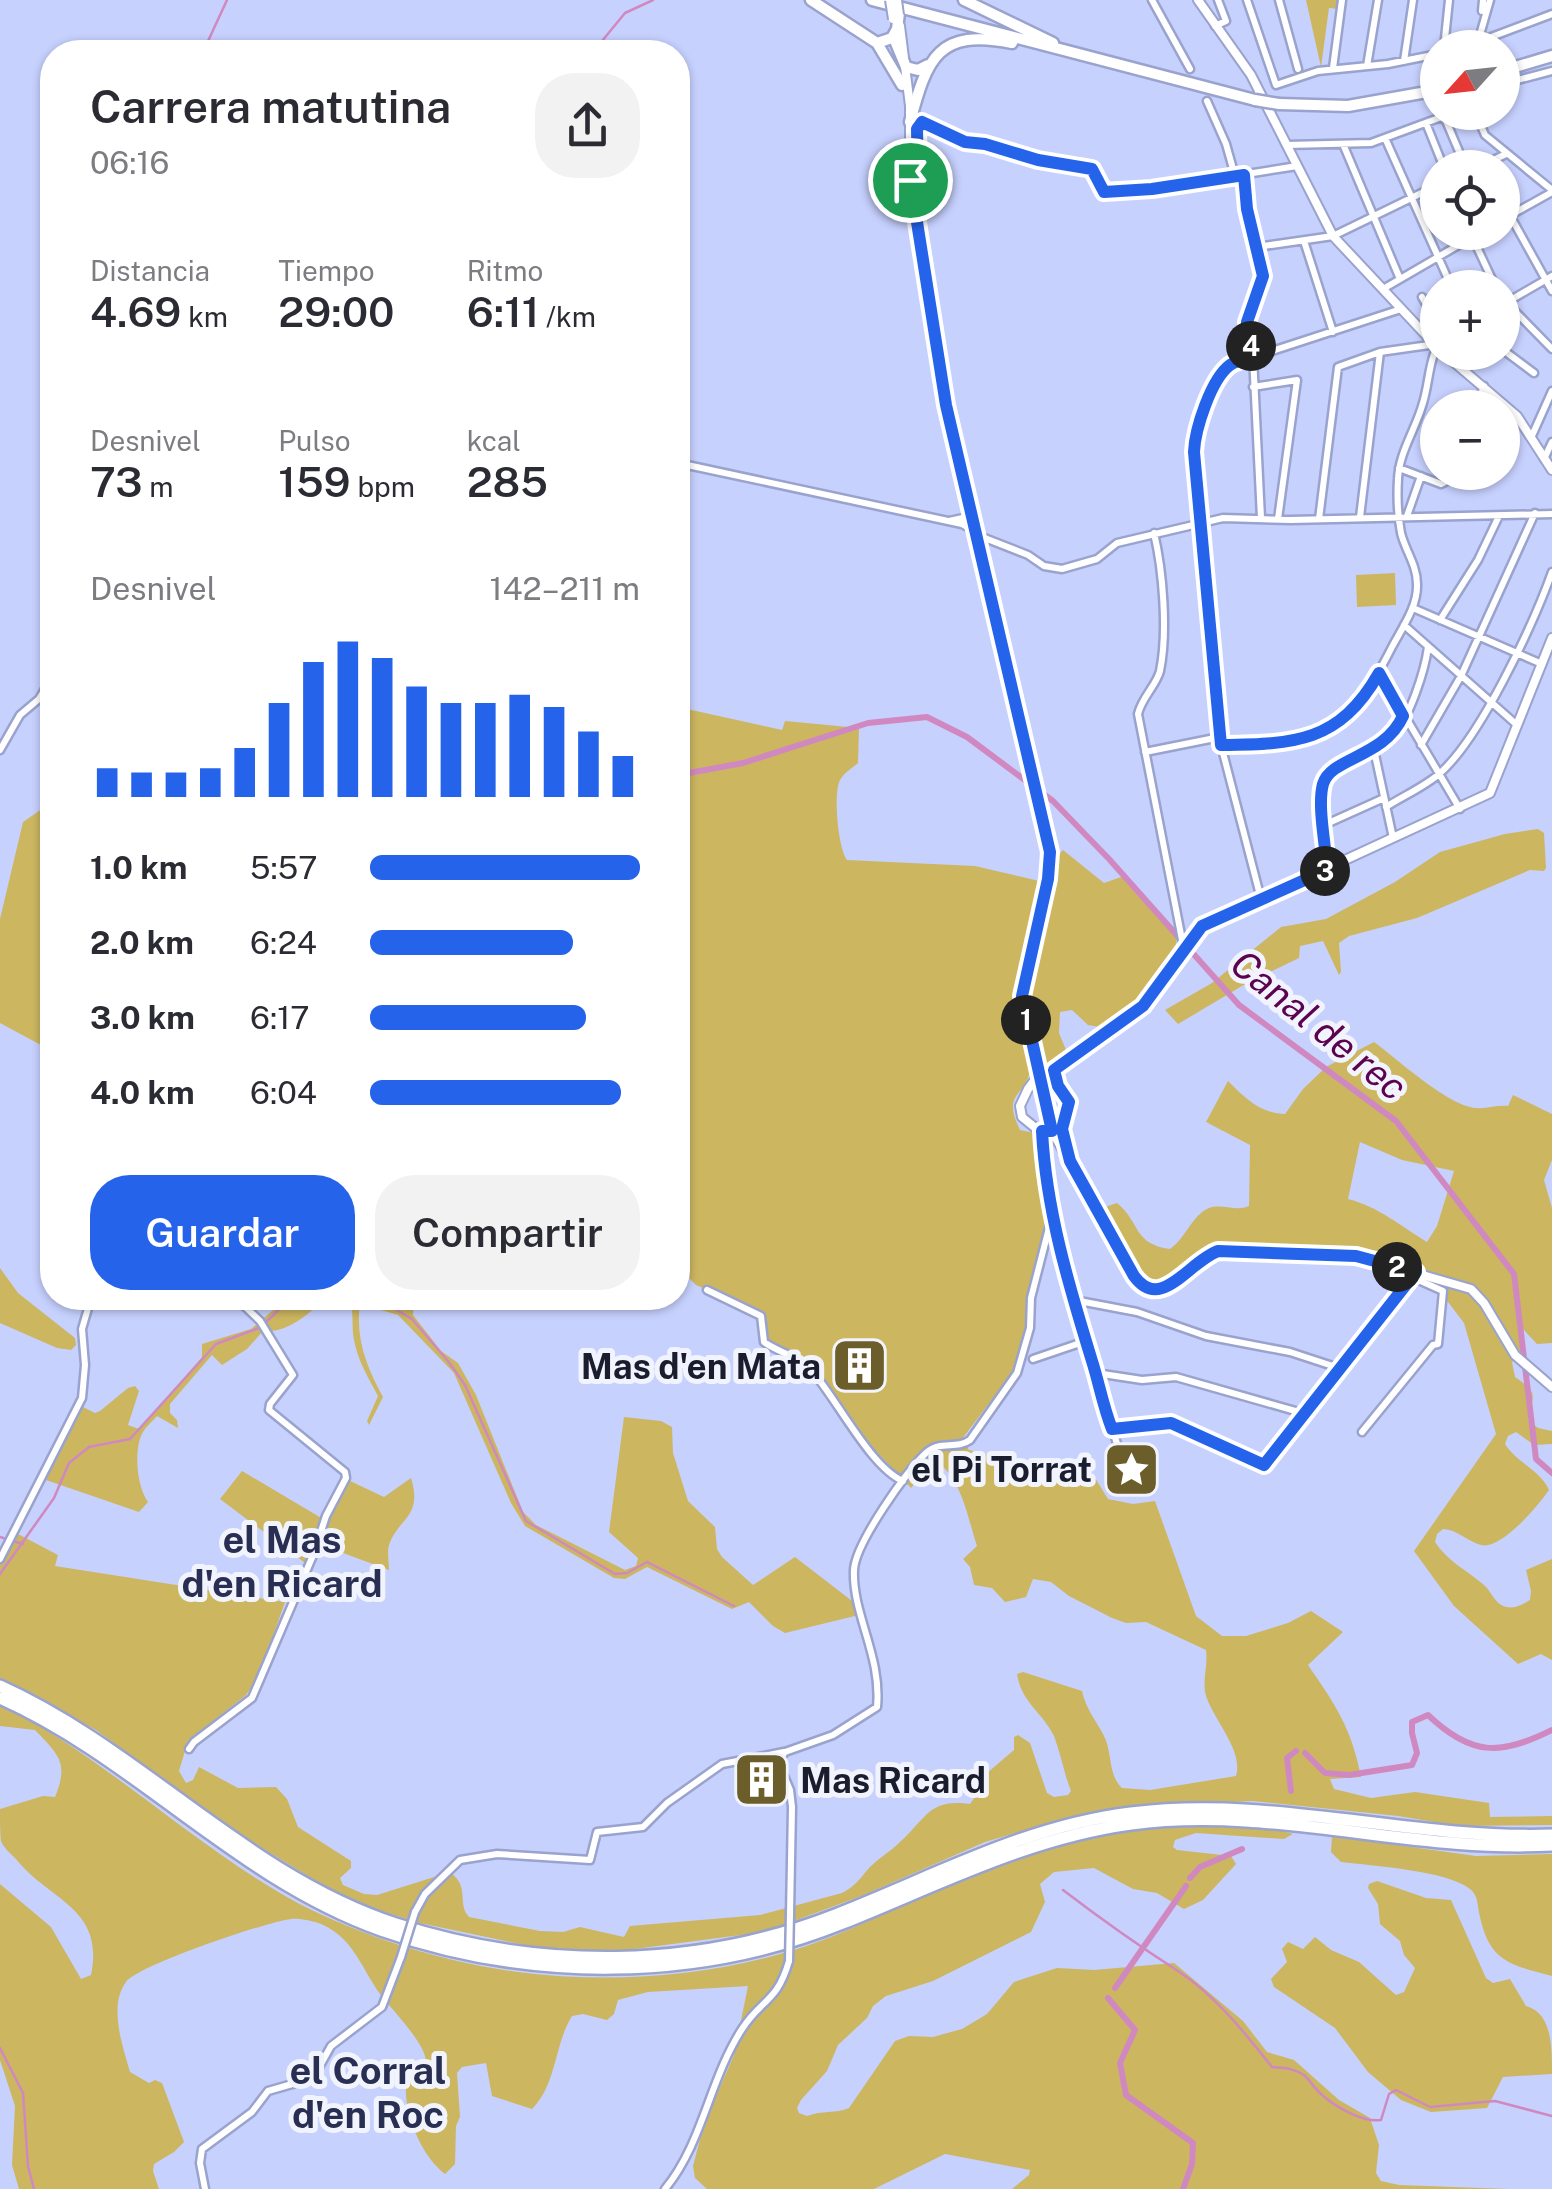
<!DOCTYPE html>
<html lang="es">
<meta charset="utf-8">
<style>
body{margin:0;font-family:"Public Sans",sans-serif;background:#f2f2f3;color:#2b2b33;height:100vh;display:flex;flex-direction:column;font-size:38px;white-space:nowrap}
*{box-sizing:border-box;margin:0}
p{font-size:32px;color:#7c7c81}
.icon{flex:none;width:55px;height:55px;fill:none;stroke:currentColor;stroke-width:2;stroke-linecap:round;stroke-linejoin:round}
.map{position:relative;flex:1;overflow:hidden}
.side{position:absolute;left:40px;top:40px;width:650px;height:1270px;display:flex;flex-direction:column;background:#fff;border-radius:40px;box-shadow:0 2px 8px #0004}
.side>*{flex:none}
.needle{width:65px;rotate:243deg}
.fabs{position:absolute;left:1420px;top:30px;display:grid;gap:20px}
.fabs a{display:grid;place-items:center;width:100px;height:100px;border-radius:50%;background:#fff;box-shadow:0 2px 8px #0004;font-size:50px}
.pin{position:absolute;display:grid;place-items:center;width:85px;height:85px;color:#fff;margin:-42px;border:5px solid #fff;border-radius:50%;box-shadow:0 2px 10px #0007}
.km{position:absolute;width:50px;height:50px;margin:-25px;border-radius:50%;background:#222;color:#fff;font-size:28px;line-height:50px;text-align:center}
.round{display:grid;place-items:center;flex:none;width:105px;height:105px;border-radius:40px;background:#f2f2f3}
.headline{display:flex;align-items:center;justify-content:space-between;height:170px;padding:0 50px}
h1{font-size:45px;font-weight:600;line-height:75px}
.figures{display:grid;grid-template-columns:repeat(3,1fr);gap:15px;height:170px;padding:10px 50px}
.figures div{display:grid;align-content:center}
.figures b{font-size:42px;font-weight:600}
.figures small{font-size:28px;font-weight:400}
.figures p{font-size:28px}
.chart{height:280px;padding:20px 50px}
.chart p{display:flex;justify-content:space-between}
.chart svg{width:100%;height:180px;margin-top:10px;stroke:#2563eb;stroke-width:6}
.action{display:flex;gap:20px;margin-top:auto;padding:20px 50px}
.action a{flex:1;height:115px;border-radius:40px;background:#2563eb;color:#fff;font-size:40px;font-weight:600;line-height:115px;text-align:center}
.action a+a{background:#f2f2f3;color:#2b2b33}
ul{padding:0 50px;list-style:none;font-size:32px}
li{display:grid;grid-template-columns:160px 120px 1fr;align-items:center;height:75px}
li i{height:25px;border-radius:12px;background:#2563eb}
.map>svg:first-child{display:block}
</style>
<div class="map">
<svg width="1552" height="2189" viewBox="0 0 1552 2189">
<rect width="100%" height="100%" fill="#c7d1fe"/>
<path fill="#ccb660" fill-rule="evenodd" d="M1306,0H1340L1338,9L1329,8L1321,67Z
M1395,573L1396,605L1357,607L1356,575Z
M678,707L782,730L785,721L859,728L858,763C852,768 844,773 840,780C833,794 838,848 847,860L975,866L1039,881L1014,993L1031,1067C1026,1099 1001,1090 1020,1130L1039,1134L1046,1217L1030,1290L1026,1329L1013,1372L962,1439L969,1450L1039,1469L1092,1473L1108,1499L1133,1504L1155,1501L1196,1616L1222,1636H1246L1288,1623L1311,1611L1343,1632L1308,1665C1335,1704 1352,1729 1361,1777L1330,1779L1334,1789L1371,1798L1415,1792L1489,1803L1490,1817L1552,1816V1825L1459,1826L1398,1816L1252,1801L1122,1808L1067,1818L985,1842L864,1895L764,1932L619,1951L543,1949L420,1923L351,1902L237,1833L96,1730L0,1680V1551L77,1404L95,1413L100,1411L128,1388L135,1386L139,1391L128,1425L139,1429L202,1357V1344L251,1329L287,1298H324C311,1314 285,1334 263,1331L247,1349L222,1365L212,1355L170,1404V1413L177,1420L178,1428L157,1416C151,1423 144,1428 141,1436C134,1453 137,1487 148,1502L139,1512L46,1480L18,1534L58,1555L55,1566L285,1602L259,1676L246,1695L188,1741L179,1771L186,1783L193,1780L199,1767L238,1788L276,1787L287,1799L298,1827L351,1861V1868L340,1878L343,1885L364,1894L377,1895L450,1872C471,1888 456,1903 469,1917L540,1931L563,1932L580,1927L624,1937L630,1926L760,1915L842,1893C856,1886 860,1878 870,1867C879,1858 891,1851 900,1842C927,1817 930,1798 970,1804L986,1781L987,1773L1014,1750V1737L1018,1735L1030,1743L1047,1793L1054,1797L1068,1795L1071,1791C1064,1774 1061,1754 1054,1736C1043,1713 1021,1702 1017,1674L1023,1672L1082,1691C1086,1709 1095,1719 1103,1734C1113,1751 1107,1774 1122,1788L1150,1790L1236,1776C1244,1749 1211,1718 1205,1692C1203,1678 1208,1664 1206,1650L1146,1622L1126,1623L1112,1618L1069,1596L1051,1582L1033,1579L1026,1597L1005,1602L992,1588L974,1585L970,1567L963,1559L977,1546C968,1519 962,1479 937,1462L931,1464L911,1488L853,1427L808,1364L766,1341L764,1315L696,1285L678,1267Z
M52,802V1051L0,1023V919L23,822Z
M1538,829L1544,833L1546,868L1544,871L1530,870L1417,918L1349,936L1339,943L1341,972L1339,975L1323,941L1300,946L1299,958L1247,983L1178,1024L1165,1010L1212,983L1281,927L1326,919L1395,882L1440,852L1505,834Z
M1063,850L1104,883L1124,876L1175,929L1177,949L1144,1001L1106,1028L1088,1025L1072,1010L1060,1012L1059,1033L1068,1055L1050,1069L1044,1066L1032,1033L1027,985L1055,859Z
M1374,1042C1396,1058 1448,1106 1476,1108C1486,1109 1496,1105 1508,1106L1513,1095L1552,1114V1160L1544,1180L1552,1208V1343L1537,1344L1522,1328L1519,1331L1523,1352L1512,1362L1515,1377C1540,1394 1533,1395 1528,1420L1538,1428L1552,1431V1444L1534,1445L1516,1432L1508,1436L1505,1444C1516,1462 1541,1471 1549,1490C1538,1506 1501,1550 1481,1545C1467,1541 1458,1530 1443,1529L1437,1534L1435,1542C1447,1561 1468,1571 1484,1585C1492,1592 1495,1605 1507,1607C1516,1609 1523,1604 1530,1600L1531,1591L1526,1570L1552,1559V1660L1541,1654L1518,1664L1454,1606L1414,1551L1496,1434L1464,1323L1432,1281L1330,1255L1216,1257L1165,1295L1148,1296L1130,1281L1091,1212L1117,1203C1141,1223 1133,1244 1170,1249C1186,1238 1192,1215 1209,1208C1222,1203 1235,1212 1249,1206L1250,1145L1206,1122L1228,1081C1246,1099 1260,1113 1285,1114L1303,1089L1326,1067ZM1360,1142L1402,1160L1454,1171L1437,1226L1427,1242C1399,1225 1379,1207 1348,1199Z
M0,1268L18,1293L75,1338L76,1345L71,1350L57,1348L0,1323Z
M348,1298H414L413,1315L441,1351L458,1363L476,1395L523,1512L536,1525L625,1570L636,1566L638,1558L609,1532L624,1417L661,1421L672,1427L673,1453L688,1501L715,1527L717,1549L722,1557L753,1585L795,1557L856,1604L859,1615L785,1633L773,1626L749,1602L732,1609L647,1567L625,1579L614,1578L525,1526L511,1503L454,1373L398,1315L360,1304C355,1338 367,1368 383,1397L369,1425L367,1421L378,1396C368,1377 358,1361 354,1340C351,1325 355,1311 348,1298Z
M242,1471L328,1522L348,1480L384,1497L411,1478C423,1517 399,1517 389,1545C387,1552 389,1562 389,1570L316,1543L305,1563L220,1499Z
M0,1704C100,1755 180,1833 275,1890C342,1931 440,1962 518,1972C604,1983 696,1978 780,1954C847,1936 911,1899 974,1871C1052,1837 1212,1811 1293,1834L1284,1839L1196,1833L1175,1840L1173,1847L1177,1850L1231,1856L1236,1864L1203,1900L1184,1909L1157,1893L1133,1889L1094,1868L1054,1872L1040,1884L1045,1902L1031,1932L933,1981L886,1996L873,2006L867,2018L838,2045L827,2071L801,2100L797,2108L799,2113L807,2116C822,2110 836,2114 849,2108L895,2041L909,2036L933,2037L962,2029L987,2014L1014,1982L1057,1968L1094,1970L1174,1963L1243,2021L1267,2052L1294,2060L1339,2100L1370,2118L1379,2145L1376,2173L1381,2181L1399,2185L1509,2189H1012L1029,2175L1030,2170L945,2154L874,2189H707L695,2178L693,2166L704,2124L734,2055L748,1986L648,1992L618,2000L614,2014L607,2020L583,2014L572,2016C554,2045 557,2084 532,2109L492,2096L486,2063L462,2067L457,2073L460,2117L456,2126L455,2164L445,2174C419,2154 399,2104 408,2072L426,2061C425,2044 396,2014 384,1999C362,1972 356,1939 321,1924C313,1921 299,1918 291,1919C266,1922 139,1965 126,1982C108,2006 123,2047 130,2072L149,2083L155,2080L162,2083L184,2142L174,2152L154,2164L153,2171L159,2189H19L12,2165L15,2106L0,2060V1884L51,1927L81,1979L91,1975C105,1907 49,1901 16,1859C11,1854 3,1847 1,1841C0,1833 0,1818 0,1809L43,1796L55,1797C69,1763 59,1755 35,1730L0,1726Z
M1332,1836L1476,1856L1552,1854V1976C1512,1965 1490,1963 1480,1917C1477,1907 1479,1896 1470,1889C1445,1870 1373,1866 1341,1862L1331,1852Z
M1377,1881L1426,1898L1451,1900L1486,1978L1493,1983L1510,1979L1526,2006C1552,2013 1552,2046 1552,2074L1503,2077L1487,2108L1431,2112L1401,2100L1368,2072L1335,2028L1274,1987L1271,1979L1287,1962L1282,1949L1288,1942L1303,1949L1315,1937L1331,1950L1359,1962L1396,1995L1404,1992L1415,1968L1404,1955L1400,1941L1380,1924L1378,1904L1368,1888L1369,1884Z"/>
<g fill="none" stroke-linecap="round" stroke-linejoin="round">
<path stroke="#d089c0" stroke-width="2.5" d="M203,52L227,0
M593,52L625,13L653,0
M376,1298L412,1319L448,1361L465,1385L526,1521L615,1574L627,1573L647,1562L734,1606
M265,1323L291,1298
M0,1537L23,1544
M0,1574L54,1498L69,1463L89,1447L130,1439L216,1344L259,1328
M1063,1890C1101,1919 1139,1946 1178,1971C1215,1995 1245,2033 1272,2067C1283,2068 1294,2068 1304,2075C1310,2080 1314,2088 1321,2094C1334,2106 1363,2123 1381,2120L1389,2094L1396,2090L1430,2107L1495,2101L1552,2116
M0,2048L23,2093L28,2166L34,2189"/>
<path stroke="#d089c0" stroke-width="6" d="M678,775L743,763L868,723L927,717L967,737L1053,801L1109,859L1239,1005L1396,1121L1514,1274L1536,1459L1552,1473
M1305,1753L1325,1773L1349,1775L1412,1765L1417,1753L1412,1733V1722L1428,1715C1471,1756 1500,1756 1552,1730
M1291,1791L1287,1758L1296,1751
M1190,1878L1200,1867L1242,1849
M1115,1988L1186,1886
M1108,1998L1135,2030L1120,2063L1126,2095L1193,2143L1192,2164L1183,2189"/>
<defs>
<path id="minor" d="M1152,0L1190,69
M1247,0L1276,85L1318,71L1388,64L1438,54
M1279,0L1298,69
M1483,0L1482,11L1485,5
M1215,26L1226,21L1218,0
M1478,42L1552,14
M1444,48L1449,0
M1468,48L1478,42L1490,0
M1404,61L1413,0
M1367,66L1378,0
M1333,68L1342,0
M1502,84L1552,71
M1207,101L1226,144L1235,176
M1475,112L1485,135L1552,190
M1444,116L1466,168
M1426,123L1444,168
M1385,138L1452,288
M1343,144L1400,279
M1287,145L1371,143L1455,112
M1477,168L1506,154
M1244,175L1247,209L1263,276L1247,322L1253,356L1261,518
M910,178L918,179L917,129L923,122L965,142L985,144L1038,160L1093,169L1104,192L1152,189L1297,166
M1502,201L1552,291
M1502,220L1552,192
M1470,232L1496,288
M1304,241L1333,332
M1257,247L1333,236L1438,185
M1383,289L1481,232
M1422,297L1438,325
M1502,298L1552,349
M1502,305L1552,276
M1502,349L1534,373
M1253,387L1297,380L1278,519
M48,405L52,407
M1476,408L1484,386
M1531,438L1552,391
M1544,459L1552,442
M678,463L962,524L975,531
M1399,468L1441,484L1447,481L1450,472
M1407,516L1421,476
M1360,517L1380,352
M1319,519L1338,367L1380,352L1429,345
M949,521L972,516
M1154,533C1163,571 1168,632 1160,671C1156,686 1142,697 1138,714L1184,950
M977,535L1028,555L1044,566L1062,569L1097,559L1117,543L1223,518L1291,520L1552,514
M1413,608L1542,664
M1440,620L1478,560L1499,516
M1404,625L1517,725
M1380,674L1460,809
M1221,745C1319,744 1346,738 1392,647C1402,628 1418,606 1417,584C1417,565 1405,550 1401,533C1398,517 1397,495 1398,479C1399,453 1415,430 1422,406C1428,389 1428,371 1434,354
M1421,745L1461,676L1535,513
M0,750L20,715L39,699L52,677
M1374,750L1393,838
M1145,752L1220,737
M1386,807C1403,796 1424,787 1439,774C1480,739 1533,625 1552,572
M1324,825L1384,798
M1327,868C1326,845 1317,802 1324,782C1333,756 1376,755 1394,734C1410,717 1425,670 1428,647
M1261,899L1221,745L1195,438L1208,400L1232,364L1401,309
M1053,1215L1067,1281L1118,1447
M707,1290L761,1316L764,1342C779,1353 799,1356 812,1371C836,1398 871,1468 903,1481
M1074,1300L1137,1312L1206,1336L1290,1352L1342,1369
M1033,1359L1086,1341
M1096,1373L1142,1380L1176,1377L1306,1414
M1112,1429L1171,1423L1268,1464L1401,1292L1414,1278L1443,1291L1438,1344L1433,1345L1362,1432
M0,1559L82,1398L85,1365L82,1329L91,1298
M189,1749L194,1742L252,1698L314,1553L326,1516L346,1478L345,1472L269,1410L270,1404L293,1375L260,1321L236,1298
M415,1912L425,1894L460,1860L497,1854L590,1860L597,1832L643,1827L667,1803L722,1764L784,1752
M790,1914L792,1807L790,1790L778,1762L785,1752L833,1735L877,1707C882,1656 852,1614 854,1570C855,1544 907,1470 927,1452C941,1440 956,1450 970,1440L1017,1373L1030,1328L1031,1298L1051,1220L1042,1131
M205,2189L200,2163L202,2149L252,2112L268,2091L313,2078L331,2046L382,2007L401,1957
M665,2189C703,2143 709,2080 742,2029C761,1999 777,2003 789,1961"/>
<path id="tertiary" d="M1198,0L1251,75L1333,236L1438,348
M900,26L910,106V180L941,382L1050,852L1049,879L1024,980V1013L1052,1131L1134,1276C1161,1314 1188,1261 1218,1251L1356,1256L1471,1289L1484,1303L1515,1355L1552,1387
M1442,352L1517,416L1552,470
M1054,1070C1056,1088 1069,1095 1068,1114L1052,1131L1038,1130L1022,1117L1020,1106L1028,1089L1034,1081L1143,1006L1202,926L1490,793L1552,638"/>
<path id="trunk" d="M811,0L877,43L902,85
M872,0L1255,100
M964,0L1053,43
M877,43L892,38L897,29L899,13
M896,43L906,67L918,70L928,65
M1502,71L1552,56
M1279,104L1348,106L1438,90
M910,122C927,58 938,28 1012,43"/>
<path id="motorway" d="M0,1686C142,1750 246,1875 396,1924C539,1970 694,1970 835,1915C933,1877 1024,1826 1131,1813C1273,1795 1410,1840 1552,1835
M0,1698C137,1759 237,1879 381,1930C529,1982 696,1982 843,1923C938,1885 1028,1838 1131,1824C1273,1805 1410,1853 1552,1845"/>
</defs>
<use href="#minor" stroke="#99a3cd" stroke-width="11"/>
<use href="#tertiary" stroke="#99a3cd" stroke-width="12"/>
<use href="#trunk" stroke="#99a3cd" stroke-width="15"/>
<use href="#motorway" stroke="#99a3cd" stroke-width="16"/>
<use href="#minor" stroke="#fff" stroke-width="6"/>
<use href="#tertiary" stroke="#fff" stroke-width="8"/>
<use href="#trunk" stroke="#fff" stroke-width="10"/>
<use href="#motorway" stroke="#fff" stroke-width="11"/>
<defs>
<path id="minor-bridge" d="M401,1957L415,1912
M789,1961L790,1914"/>
<path id="tertiary-bridge" d="M890,0L893,19
M897,0L899,15"/>
<path id="trunk-bridge" d="M1255,100L1279,104"/>
</defs>
<use href="#minor-bridge" stroke="#99a3cd" stroke-width="11" stroke-linecap="butt"/>
<use href="#tertiary-bridge" stroke="#99a3cd" stroke-width="12" stroke-linecap="butt"/>
<use href="#trunk-bridge" stroke="#99a3cd" stroke-width="15" stroke-linecap="butt"/>
<use href="#minor-bridge" stroke="#fff" stroke-width="6"/>
<use href="#tertiary-bridge" stroke="#fff" stroke-width="8"/>
<use href="#trunk-bridge" stroke="#fff" stroke-width="10"/>
</g>
<g fill="none" stroke-linecap="round" stroke-linejoin="round">
<defs>
<path id="route" d="M922,122L965,142L985,144L1038,160L1092,169L1104,192L1152,189L1244,175L1247,209L1263,276L1247,322L1253,356C1246,359 1236,361 1230,365C1211,379 1195,429 1194,452L1221,745C1295,744 1339,743 1379,673L1403,716C1384,758 1331,757 1323,784C1317,806 1326,846 1327,870L1202,926L1143,1006L1054,1070L1058,1086L1069,1102L1062,1129L1070,1161L1134,1276C1161,1313 1188,1262 1218,1251L1356,1256L1416,1272L1264,1465L1171,1423L1112,1429C1103,1406 1099,1383 1092,1361C1069,1286 1046,1210 1042,1131H1052L1022,996L1048,879L1050,852L946,405L910,178H918L917,129Z"/>
</defs>
<use href="#route" stroke="#fff" stroke-width="20"/>
<use href="#route" stroke="#2563eb" stroke-width="12"/>
</g>
<defs>
<symbol id="building-square" viewBox="-11 -11 22 22"><rect x="-9" y="-9" width="18" height="18" rx="4" fill="#6b5e2b" stroke="#f2f4fd"/><path d="M-4-6H4V6H1V3H-1V6H-4ZM-2.5-4.3h1.7v1.8h-1.7ZM.8-4.3h1.7v1.8H.8ZM-2.5-1h1.7V.8h-1.7ZM.8-1h1.7V.8H.8Z" fill="#fff"/></symbol>
<symbol id="sight-square" viewBox="-11 -11 22 22"><rect x="-9" y="-9" width="18" height="18" rx="4" fill="#6b5e2b" stroke="#f2f4fd"/><path d="M0-6L1.8-2.2L6-1.7L2.9 1.2L3.7 5.4L0 3.3L-3.7 5.4L-2.9 1.2L-6-1.7L-1.8-2.2Z" fill="#fff"/></symbol>
</defs>
<g fill-rule="evenodd">
<use href="#building-square" x="828" y="1334" width="63" height="63"/>
<use href="#sight-square" x="1100" y="1438" width="63" height="63"/>
<use href="#building-square" x="730" y="1748" width="63" height="63"/>
</g>
<g text-anchor="middle" dominant-baseline="central" stroke-width="10" stroke-linejoin="round" paint-order="stroke">
<g font-size="35" font-weight="bold" fill="#1a1d2d" stroke="#f2f4fd" text-anchor="end">
<text x="821" y="1366">Mas d'en Mata</text>
<text x="1092" y="1469">el Pi Torrat</text>
<text x="800" y="1780" text-anchor="start">Mas Ricard</text>
</g>
<g font-size="38" font-style="italic" fill="#5c0350" stroke="#f2f4fd">
<text transform="translate(1319 1025) rotate(39)">Canal de rec</text>
</g>
<g font-size="38" font-weight="bold" fill="#292f52" stroke="#f2f4fd">
<text x="282" y="1539">el Mas<tspan x="282" dy="44">d'en Ricard</tspan></text>
<text x="368" y="2070">el Corral<tspan x="368" dy="44">d'en Roc</tspan></text>
</g>
</g>
</svg>
<div class="fabs">
<a><svg class="needle" viewBox="-14 -14 28 28"><path d="M0-13l5 13h-10z" fill="#e53935"/><path d="M0 13l5-13h-10z" fill="#7c7c81"/></svg></a>
<a><svg class="icon" aria-label="locate" viewBox="0 0 24 24"><circle cx="12" cy="12" r="6"/><path d="M12 2v4M12 18v4M2 12h4M18 12h4"/></svg></a>
<a>+</a>
<a>−</a>
</div>
<div class="pin" style="left:910px;top:180px;background:#1e9e55"><svg class="icon" aria-label="arrive" viewBox="0 0 24 24"><path d="M6 21V4h12l-3 4 3 4H6"/></svg></div>
<b class="km" style="left:1026px;top:1020px">1</b>
<b class="km" style="left:1397px;top:1267px">2</b>
<b class="km" style="left:1325px;top:871px">3</b>
<b class="km" style="left:1251px;top:346px">4</b>
<section class="side">
<div class="headline"><div><h1>Carrera matutina</h1><p>06:16</p></div><a class="round"><svg class="icon" aria-label="share" viewBox="0 0 24 24"><path d="M12 15V3M7 8l5-5 5 5M5 13v7h14v-7"/></svg></a></div>
<div class="figures">
<div><p>Distancia</p><b>4.69<small> km</small></b></div>
<div><p>Tiempo</p><b>29:00</b></div>
<div><p>Ritmo</p><b>6:11<small> /km</small></b></div>
</div>
<div class="figures">
<div><p>Desnivel</p><b>73<small> m</small></b></div>
<div><p>Pulso</p><b>159<small> bpm</small></b></div>
<div><p>kcal</p><b>285</b></div>
</div>
<div class="chart"><p><span>Desnivel</span>142–211 m</p>
<svg viewBox="0 0 160 44" preserveAspectRatio="none"><path d="M5 44V37M15 44V38M25 44V38M35 44V37M45 44V32M55 44V21M65 44V11M75 44V6M85 44V10M95 44V17M105 44V21M115 44V21M125 44V19M135 44V22M145 44V28M155 44V34"/></svg>
</div>
<ul>
<li><b>1.0 km</b>5:57<i style="width:100%"></i></li>
<li><b>2.0 km</b>6:24<i style="width:75%"></i></li>
<li><b>3.0 km</b>6:17<i style="width:80%"></i></li>
<li><b>4.0 km</b>6:04<i style="width:93%"></i></li>
</ul>
<div class="action"><a>Guardar</a><a>Compartir</a></div>
</section>
</div>
